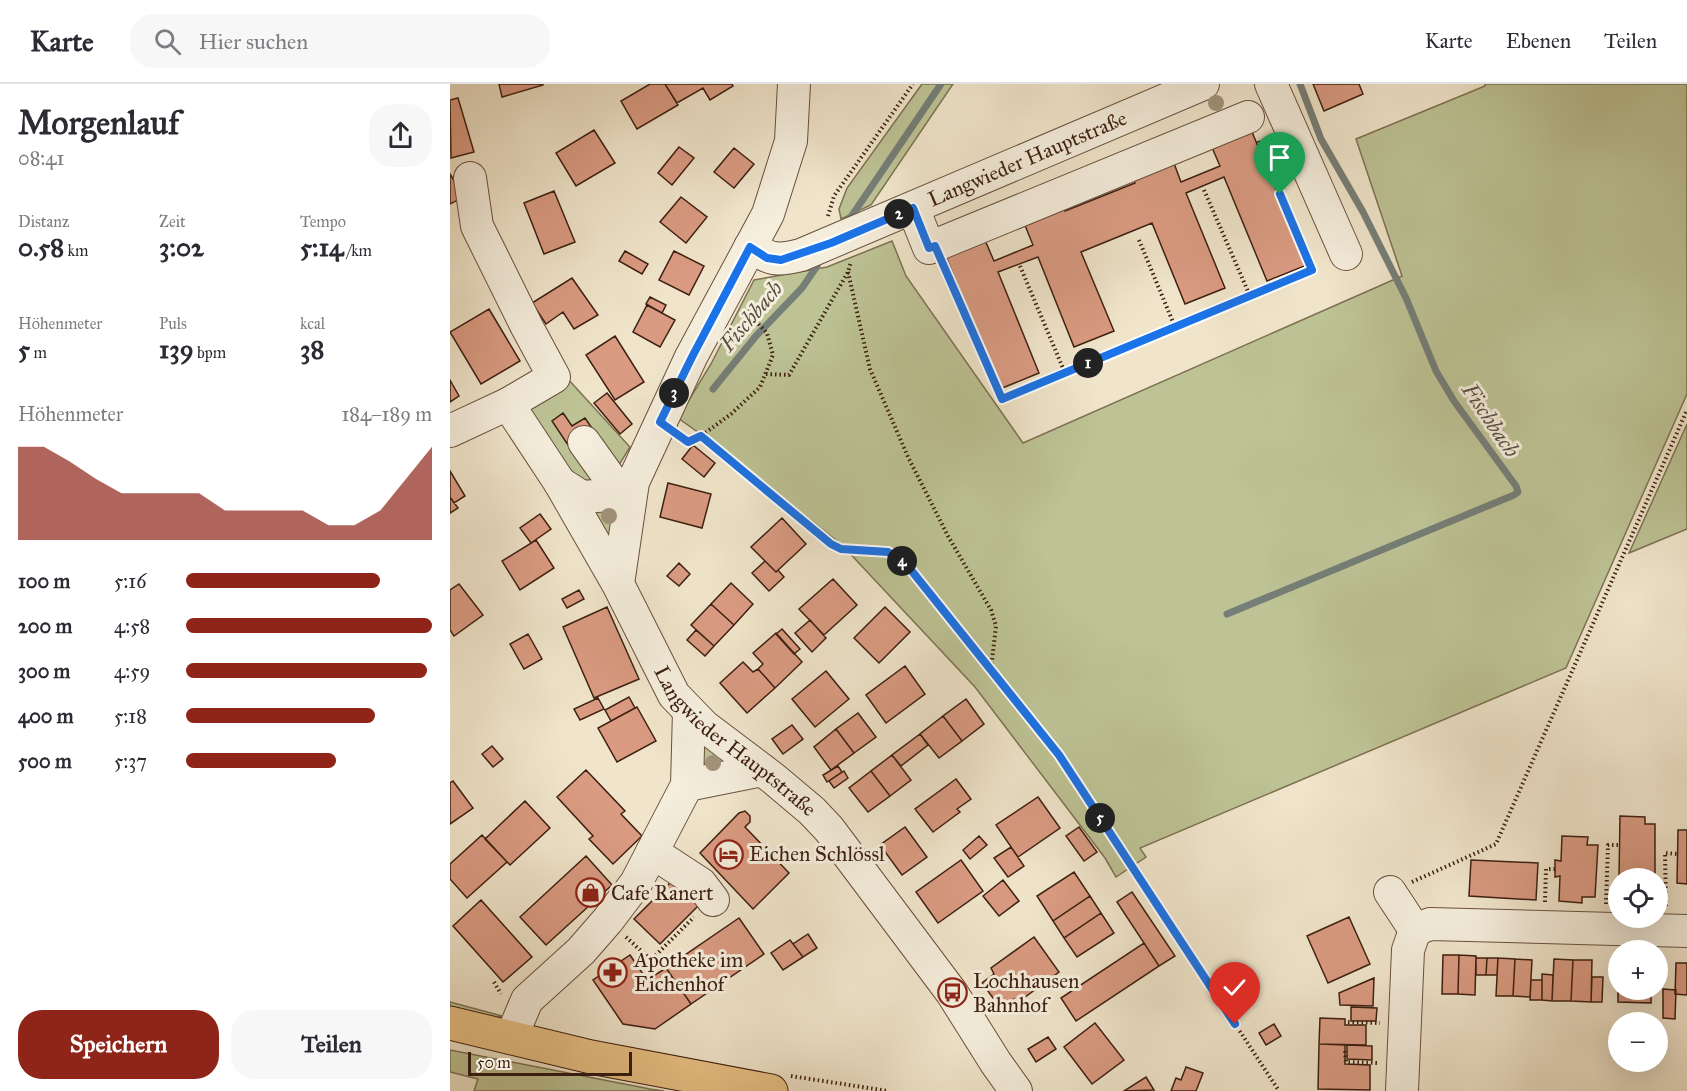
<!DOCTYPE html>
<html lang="de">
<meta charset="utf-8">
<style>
body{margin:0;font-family:"IM FELL Great Primer",serif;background:#f7f7f7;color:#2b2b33;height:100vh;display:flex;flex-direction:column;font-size:22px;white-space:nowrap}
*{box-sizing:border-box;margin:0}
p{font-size:20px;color:#7c7c81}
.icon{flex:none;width:33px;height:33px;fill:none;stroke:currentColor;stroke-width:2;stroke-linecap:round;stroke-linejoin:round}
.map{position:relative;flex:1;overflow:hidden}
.details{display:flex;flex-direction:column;background:#fff;width:450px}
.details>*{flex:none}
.controls{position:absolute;left:1158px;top:784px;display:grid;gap:12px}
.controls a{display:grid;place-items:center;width:60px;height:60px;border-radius:50%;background:#fff;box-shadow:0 6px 24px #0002;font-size:30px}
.scale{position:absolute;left:18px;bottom:15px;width:164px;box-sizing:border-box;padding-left:6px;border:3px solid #3d1f10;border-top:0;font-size:16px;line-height:21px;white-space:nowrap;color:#3d1f10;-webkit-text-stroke:4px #f5eedd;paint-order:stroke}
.pin{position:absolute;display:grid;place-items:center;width:51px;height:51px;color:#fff;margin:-62px -26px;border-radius:50% 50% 50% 0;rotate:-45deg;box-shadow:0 0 6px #0007}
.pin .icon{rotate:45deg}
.km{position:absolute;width:30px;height:30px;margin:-15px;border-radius:50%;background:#222;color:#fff;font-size:16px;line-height:30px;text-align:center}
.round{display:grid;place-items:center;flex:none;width:63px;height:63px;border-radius:24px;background:#f7f7f7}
.headline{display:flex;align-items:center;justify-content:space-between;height:102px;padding:0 18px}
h1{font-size:33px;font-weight:700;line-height:45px}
.stats{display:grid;grid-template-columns:repeat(3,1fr);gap:9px;height:102px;padding:6px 18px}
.stats div{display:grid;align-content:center}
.stats b{font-size:26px;font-weight:700}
.stats small{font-size:16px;font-weight:400}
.stats p{font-size:16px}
.chart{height:168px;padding:12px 18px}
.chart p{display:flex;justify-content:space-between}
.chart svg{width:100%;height:108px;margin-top:6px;fill:#8f2418;opacity:.7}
.cta{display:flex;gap:12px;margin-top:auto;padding:12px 18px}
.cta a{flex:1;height:69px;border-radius:24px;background:#8f2418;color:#fff;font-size:24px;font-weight:700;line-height:69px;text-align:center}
.cta a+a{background:#f7f7f7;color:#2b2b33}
ul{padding:0 18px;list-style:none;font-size:20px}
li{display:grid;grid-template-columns:96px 72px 1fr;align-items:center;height:45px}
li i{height:15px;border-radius:8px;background:#8f2418}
header{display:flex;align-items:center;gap:36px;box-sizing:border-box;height:84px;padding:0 30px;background:#fff;border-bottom:2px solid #e1e1e2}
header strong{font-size:28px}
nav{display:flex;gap:33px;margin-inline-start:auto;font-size:21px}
.search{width:420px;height:54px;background:#f7f7f7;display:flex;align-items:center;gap:15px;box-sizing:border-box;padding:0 21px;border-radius:24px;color:#7c7c81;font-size:22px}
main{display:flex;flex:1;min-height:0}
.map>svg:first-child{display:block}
</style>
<header>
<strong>Karte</strong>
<div class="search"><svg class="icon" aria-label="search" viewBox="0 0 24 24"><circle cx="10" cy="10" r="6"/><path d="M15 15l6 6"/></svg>Hier suchen</div>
<nav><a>Karte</a><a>Ebenen</a><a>Teilen</a></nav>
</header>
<main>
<section class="details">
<div class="headline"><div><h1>Morgenlauf</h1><p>08:41</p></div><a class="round"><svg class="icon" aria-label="share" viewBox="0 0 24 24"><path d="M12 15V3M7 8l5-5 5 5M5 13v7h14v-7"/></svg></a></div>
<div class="stats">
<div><p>Distanz</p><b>0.58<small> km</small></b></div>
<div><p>Zeit</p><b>3:02</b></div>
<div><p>Tempo</p><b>5:14<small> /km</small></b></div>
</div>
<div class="stats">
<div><p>Höhenmeter</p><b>5<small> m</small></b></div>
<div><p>Puls</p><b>139<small> bpm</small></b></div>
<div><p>kcal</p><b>38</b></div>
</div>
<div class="chart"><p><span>Höhenmeter</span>184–189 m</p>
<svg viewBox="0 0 160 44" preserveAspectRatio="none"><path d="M0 44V6L10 6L20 12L30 19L40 25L50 25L60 25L70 25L80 32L90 32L100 32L110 32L120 38L130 38L140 32L150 19L160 6V44z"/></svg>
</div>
<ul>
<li><b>100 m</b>5:16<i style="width:79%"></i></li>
<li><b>200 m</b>4:58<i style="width:100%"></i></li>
<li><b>300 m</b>4:59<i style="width:98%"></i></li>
<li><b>400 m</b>5:18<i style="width:77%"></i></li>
<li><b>500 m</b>5:37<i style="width:61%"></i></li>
</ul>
<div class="cta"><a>Speichern</a><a>Teilen</a></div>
</section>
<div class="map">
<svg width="1237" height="1007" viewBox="0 0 1237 1007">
<rect width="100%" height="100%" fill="#f0e5cb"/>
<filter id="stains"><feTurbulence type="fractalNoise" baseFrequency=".00333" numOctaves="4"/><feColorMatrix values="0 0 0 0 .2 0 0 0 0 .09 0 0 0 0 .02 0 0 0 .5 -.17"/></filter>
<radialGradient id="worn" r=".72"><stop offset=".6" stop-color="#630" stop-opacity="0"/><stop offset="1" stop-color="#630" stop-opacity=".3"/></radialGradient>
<path fill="#bdc395" stroke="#7d7152" stroke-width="1.5" d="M472,0H503L421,121L391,135L389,125L397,104Z
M1035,0H1237V310L1116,584L690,764L696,773L666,793L655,774L525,603L392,461L262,358L228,334L261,280L304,196L377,183L442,157L456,192L573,359L952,192L906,55L1035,2Z
M117,294L180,363L169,381L140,397L119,392L69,323Z
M1237,340V445L1179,469Z
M138,425L167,426L163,463Z
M254,661L274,676L275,683L256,689L251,667Z
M0,918L52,932L37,936L0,925Z
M0,966L200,1005L214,1007H24L28,995L0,988Z"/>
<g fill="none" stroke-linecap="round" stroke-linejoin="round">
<path stroke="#757e77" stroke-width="7" d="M401,133L491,0
M263,305L306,252L352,204L367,182
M777,530L1064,411L1068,408L1066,402L1004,317L986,287L956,214L913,128L871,55L850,0"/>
</g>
<path fill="#da9b82" stroke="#3d1f10" stroke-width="1.5" d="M49,0H93V1L52,13Z
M200,0H215L228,21L187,45L171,17Z
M215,0H282L283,2L260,16L253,4L227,19Z
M863,0H909L913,10L874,27Z
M8,14L24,68L1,74L0,16Z
M800,43L857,181L817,197L774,93L736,109L775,204L735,220L702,139L631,168L664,247L624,263L588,173L548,188L589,289L550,305L495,170L534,154L544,177L583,161L574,139L613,123L615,127L685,99L682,91L722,74L731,98L770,82L760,59Z
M144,46L165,79L126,102L106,69Z
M229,63L244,74L222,101L208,89Z
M284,64L304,80L284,104L264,88Z
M0,90L14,113L0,120Z
M104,107L125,158L94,170L74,119Z
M231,113L257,133L236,159L210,138Z
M175,167L198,180L192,190L169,177Z
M224,167L254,182L239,211L209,196Z
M122,194L148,231L124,245L113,228L96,240L82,219Z
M200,213L216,221L212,229L196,220Z
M197,221L225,236L210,263L183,248Z
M39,225L70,277L31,300L0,248Z
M165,252L194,298L165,316L136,271Z
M0,296L9,312L0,318Z
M157,309L182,340L170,350L144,319Z
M113,329L122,342L135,334L146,350L122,367L102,337Z
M243,361L265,379L254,393L232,375Z
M0,387L15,412L4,419L0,413Z
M218,399L261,410L252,444L210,433Z
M0,413L8,424L0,429Z
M90,430L101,445L81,459L70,444Z
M332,434L356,460L326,488L301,463Z
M86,456L104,484L70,506L52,477Z
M315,477L326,488L328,486L334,493L319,507L302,489Z
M229,479L240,490L229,502L217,492Z
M383,495L407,521L374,551L349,525Z
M281,499L303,520L284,541L261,520Z
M9,500L33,531L4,552L0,546V506Z
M129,506L134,515L117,524L112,515Z
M261,520L284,541L264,562L241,541Z
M157,523L189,595L144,614L113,543Z
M435,523L460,548L429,579L404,554Z
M360,536L376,554L362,568L345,549Z
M332,545L350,565L344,570L326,550Z
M246,546L264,562L255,572L237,556Z
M326,549L352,578L325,604L308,585L313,580L303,569Z
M78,550L92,575L74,585L60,560Z
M293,578L303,588L308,585L325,604L297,629L270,599Z
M455,582L475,610L436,639L416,611Z
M376,587L399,615L365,643L342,615Z
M179,613L185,624L161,637L155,626Z
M148,614L154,625L130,636L124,625Z
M516,615L534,640L512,657L493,632Z
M187,623L206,657L167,678L148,644Z
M408,629L426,653L404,669L386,645Z
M493,632L512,657L489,674L470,650Z
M342,641L353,655L333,670L322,655Z
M386,645L404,669L381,686L364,663Z
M470,650L478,661L451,682L442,671Z
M42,662L53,675L43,683L32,670Z
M442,671L461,696L440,712L421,687Z
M388,682L392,688L377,698L373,691Z
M136,686L175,727L171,730L192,752L163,780L139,755L143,752L107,713Z
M394,687L398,694L384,704L379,697Z
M421,687L440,712L418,728L399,704Z
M506,695L521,715L507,725L510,728L483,748L465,725Z
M3,697L23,724L0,740V699Z
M588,713L610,744L568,773L546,741Z
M75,717L100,744L60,781L35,755Z
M295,727L300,732V738L295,743L339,789L303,825L250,769L289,729Z
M1170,732L1195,733V740H1205V792H1192V795H1169Z
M455,743L477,773L452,791L430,761Z
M629,743L647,768L634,777L616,752Z
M1228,746H1237V800L1227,799Z
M32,751L57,778L17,814L0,795V780Z
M529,752L537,761L520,775L513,766Z
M1112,752L1138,753L1137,761H1148L1145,813H1132V819L1109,817L1110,792L1105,793V776L1111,777Z
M561,763L574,782L558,793L544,774Z
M136,772L162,801L96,861L70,833Z
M511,776L533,807L488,839L466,808Z
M1021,776L1088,779L1086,816L1019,812Z
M624,788L640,812L603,837L587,812Z
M225,794L251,819L210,860L184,835Z
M553,796L569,817L549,832L533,812Z
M682,808L725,872L709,882L667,818Z
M640,812L651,829L614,854L603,837Z
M1208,815H1211V831H1208Z
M31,816L82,873L53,898L3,842Z
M651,829L664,849L627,873L614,854Z
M899,833L920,880L878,899L857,852Z
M289,834L314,870L241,920L216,884Z
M358,850L367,864L353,873L343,860Z
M584,853L609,888L567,919L564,915L551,925L532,899L544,890L541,884Z
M340,856L353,873L333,886L321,869Z
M694,859L709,882L626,937L611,914Z
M180,871L197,896L216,884L241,920L205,945L173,940L143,896Z
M993,871H1009L1008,910H992Z
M1009,871L1026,872L1025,911L1008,910Z
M1026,874H1037L1036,891H1026Z
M1037,874H1048L1047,891H1036Z
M1048,874L1065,875L1063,912H1046Z
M1065,875L1082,876L1080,913L1063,912Z
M1104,875L1123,876L1121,917H1102Z
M1123,876H1142L1141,918L1121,917Z
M1226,879H1237V911L1225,910Z
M1092,890L1103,891L1102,917L1092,916Z
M1142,893H1153L1152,918H1141Z
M1168,893V906H1201V919L1168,918Z
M924,894L923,922L890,921L889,909Z
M1081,896H1092V916H1080Z
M1213,905L1226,906L1225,935L1213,934Z
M901,923L927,924L926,937H901Z
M870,934L895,935V941H916V961L869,960Z
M645,939L674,976L642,1000L614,963Z
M824,940L831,952L816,961L809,949Z
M598,953L606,965L586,978L578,965Z
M869,960L895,961V980L920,981V1006L868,1005Z
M897,961L922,962V976L897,975Z
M736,983L753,989L746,1007H721L726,994L731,996Z
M696,993L704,1006L674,1007Z"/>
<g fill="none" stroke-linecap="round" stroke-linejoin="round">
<defs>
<g id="minor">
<path d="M821,0L896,170"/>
<path d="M463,124L479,164L798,33"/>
<path id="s1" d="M300,163C321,176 327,177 351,171L753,0"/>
<path id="s2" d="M58,320L110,399L168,500L224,611L254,642L324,695L362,727L379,745L502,909L546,979L566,1007"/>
<path d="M0,347L58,320L104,293L77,243L27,142L20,94"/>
<path d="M134,358L169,407"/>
<path d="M110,399L132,413L161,411L183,398"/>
<path d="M168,500L183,398L241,273L318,130L341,57L344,0"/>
<path d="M237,701L312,686"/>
<path d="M202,768L251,800L263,816"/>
<path d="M940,808L965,846"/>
<path d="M61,954L77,916L131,867L158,836L186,799L237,701L239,627"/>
<path d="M952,1007L958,866L965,846L980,840L1237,847"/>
</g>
<path id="major" d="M0,939L141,973L321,1007"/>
</defs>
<use href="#minor" stroke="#6a503f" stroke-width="34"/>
<use href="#major" stroke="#3d1f10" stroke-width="35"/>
<path stroke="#3d1f10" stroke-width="4" stroke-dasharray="1.5 3" stroke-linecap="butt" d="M754,106L800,212
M378,132L384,112L463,0
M689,156L725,243
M570,182L615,289
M495,185L552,315L862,187L808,56
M398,188L420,285L458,373L498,452L541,526L546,542L541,585
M316,290L339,291L398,188L401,178
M251,352L381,460L391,465L438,468L457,481L609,671L829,1007
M232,354L238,358L251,352L281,330L310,303L323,271L317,249L303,234L298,221
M962,798L1046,760L1237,326
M1095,818L1096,785H1105
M1156,820L1158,761H1170
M1216,822L1215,769L1227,770
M176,853L201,876L244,833
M44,898L51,910
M898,938L930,939
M895,967L896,978L928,979
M341,992L438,1007"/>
<use href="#minor" stroke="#f5eedd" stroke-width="32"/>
<use href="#major" stroke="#e8c286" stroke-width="33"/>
</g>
<g fill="#a2937a">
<circle cx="766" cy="19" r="8"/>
<circle cx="159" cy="432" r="8"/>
<circle cx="263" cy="679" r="8"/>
</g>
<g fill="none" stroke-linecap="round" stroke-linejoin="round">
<defs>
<path id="route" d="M785,940L609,671L457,481L438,468L391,465L381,460L251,352L238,358L210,338L242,273L300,163L317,174L331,176L381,159L463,124L479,164L485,162L552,315L862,186L830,110"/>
</defs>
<use href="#route" stroke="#fff" stroke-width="12"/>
<use href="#route" stroke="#1a73e8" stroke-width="8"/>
</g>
<defs>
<symbol id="hotel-ring" viewBox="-11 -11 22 22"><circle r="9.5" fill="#f5eedd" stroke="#8f2418" stroke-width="1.5"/><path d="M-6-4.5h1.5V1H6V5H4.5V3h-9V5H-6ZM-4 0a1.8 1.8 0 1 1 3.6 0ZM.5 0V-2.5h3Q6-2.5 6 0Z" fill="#8f2418"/></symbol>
<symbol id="shop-ring" viewBox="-11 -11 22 22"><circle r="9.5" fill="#f5eedd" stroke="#8f2418" stroke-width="1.5"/><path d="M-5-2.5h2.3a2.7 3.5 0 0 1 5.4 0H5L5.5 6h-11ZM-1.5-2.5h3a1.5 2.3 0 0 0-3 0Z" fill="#8f2418"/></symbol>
<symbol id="pharmacy-ring" viewBox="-11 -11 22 22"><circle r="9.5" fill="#f5eedd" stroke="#8f2418" stroke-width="1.5"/><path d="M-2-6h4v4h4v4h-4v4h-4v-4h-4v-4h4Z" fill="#8f2418"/></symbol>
<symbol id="bus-ring" viewBox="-11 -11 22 22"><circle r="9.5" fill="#f5eedd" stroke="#8f2418" stroke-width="1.5"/><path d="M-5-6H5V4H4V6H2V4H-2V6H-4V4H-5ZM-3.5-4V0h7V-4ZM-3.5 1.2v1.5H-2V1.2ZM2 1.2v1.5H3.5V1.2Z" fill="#8f2418"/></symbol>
</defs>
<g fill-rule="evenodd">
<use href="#hotel-ring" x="262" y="754" width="33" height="33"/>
<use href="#shop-ring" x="124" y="792" width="33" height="33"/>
<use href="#pharmacy-ring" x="146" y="872" width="33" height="33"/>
<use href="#bus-ring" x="486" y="892" width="33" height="33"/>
</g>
<g text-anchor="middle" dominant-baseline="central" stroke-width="6" stroke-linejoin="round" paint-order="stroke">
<g font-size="21" fill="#3d1f10" stroke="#f5eedd">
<text stroke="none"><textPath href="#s1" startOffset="300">Langwieder Hauptstraße</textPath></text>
<text stroke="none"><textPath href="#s2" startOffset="411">Langwieder Hauptstraße</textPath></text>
</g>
<g font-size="21" fill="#3d1f10" stroke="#f5eedd" text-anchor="start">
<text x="299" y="770">Eichen Schlössl</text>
<text x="161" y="809">Cafe Ranert</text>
<text x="184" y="876">Apotheke im<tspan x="184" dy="24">Eichenhof</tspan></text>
<text x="523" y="897">Lochhausen<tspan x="523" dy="24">Bahnhof</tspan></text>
</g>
<g font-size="22" font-style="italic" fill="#594f44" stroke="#f5eedd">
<text transform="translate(301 232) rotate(-50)">Fischbach</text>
<text transform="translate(1041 336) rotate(56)">Fischbach</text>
</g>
</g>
<rect width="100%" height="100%" filter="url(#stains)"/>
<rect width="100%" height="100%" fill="url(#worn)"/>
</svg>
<div class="controls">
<a><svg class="icon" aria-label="locate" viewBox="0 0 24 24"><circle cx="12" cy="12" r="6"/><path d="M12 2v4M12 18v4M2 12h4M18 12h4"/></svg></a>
<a>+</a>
<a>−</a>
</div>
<div class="scale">50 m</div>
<div class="pin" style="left:830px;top:110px;background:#1e9e55"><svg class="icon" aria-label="arrive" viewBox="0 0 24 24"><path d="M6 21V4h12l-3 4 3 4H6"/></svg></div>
<div class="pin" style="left:785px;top:940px;background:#d93025"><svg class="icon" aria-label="check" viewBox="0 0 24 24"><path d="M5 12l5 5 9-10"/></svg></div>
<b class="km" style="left:638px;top:279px">1</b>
<b class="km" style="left:449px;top:130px">2</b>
<b class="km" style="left:224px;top:309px">3</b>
<b class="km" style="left:452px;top:477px">4</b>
<b class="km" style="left:650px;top:734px">5</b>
</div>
</main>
